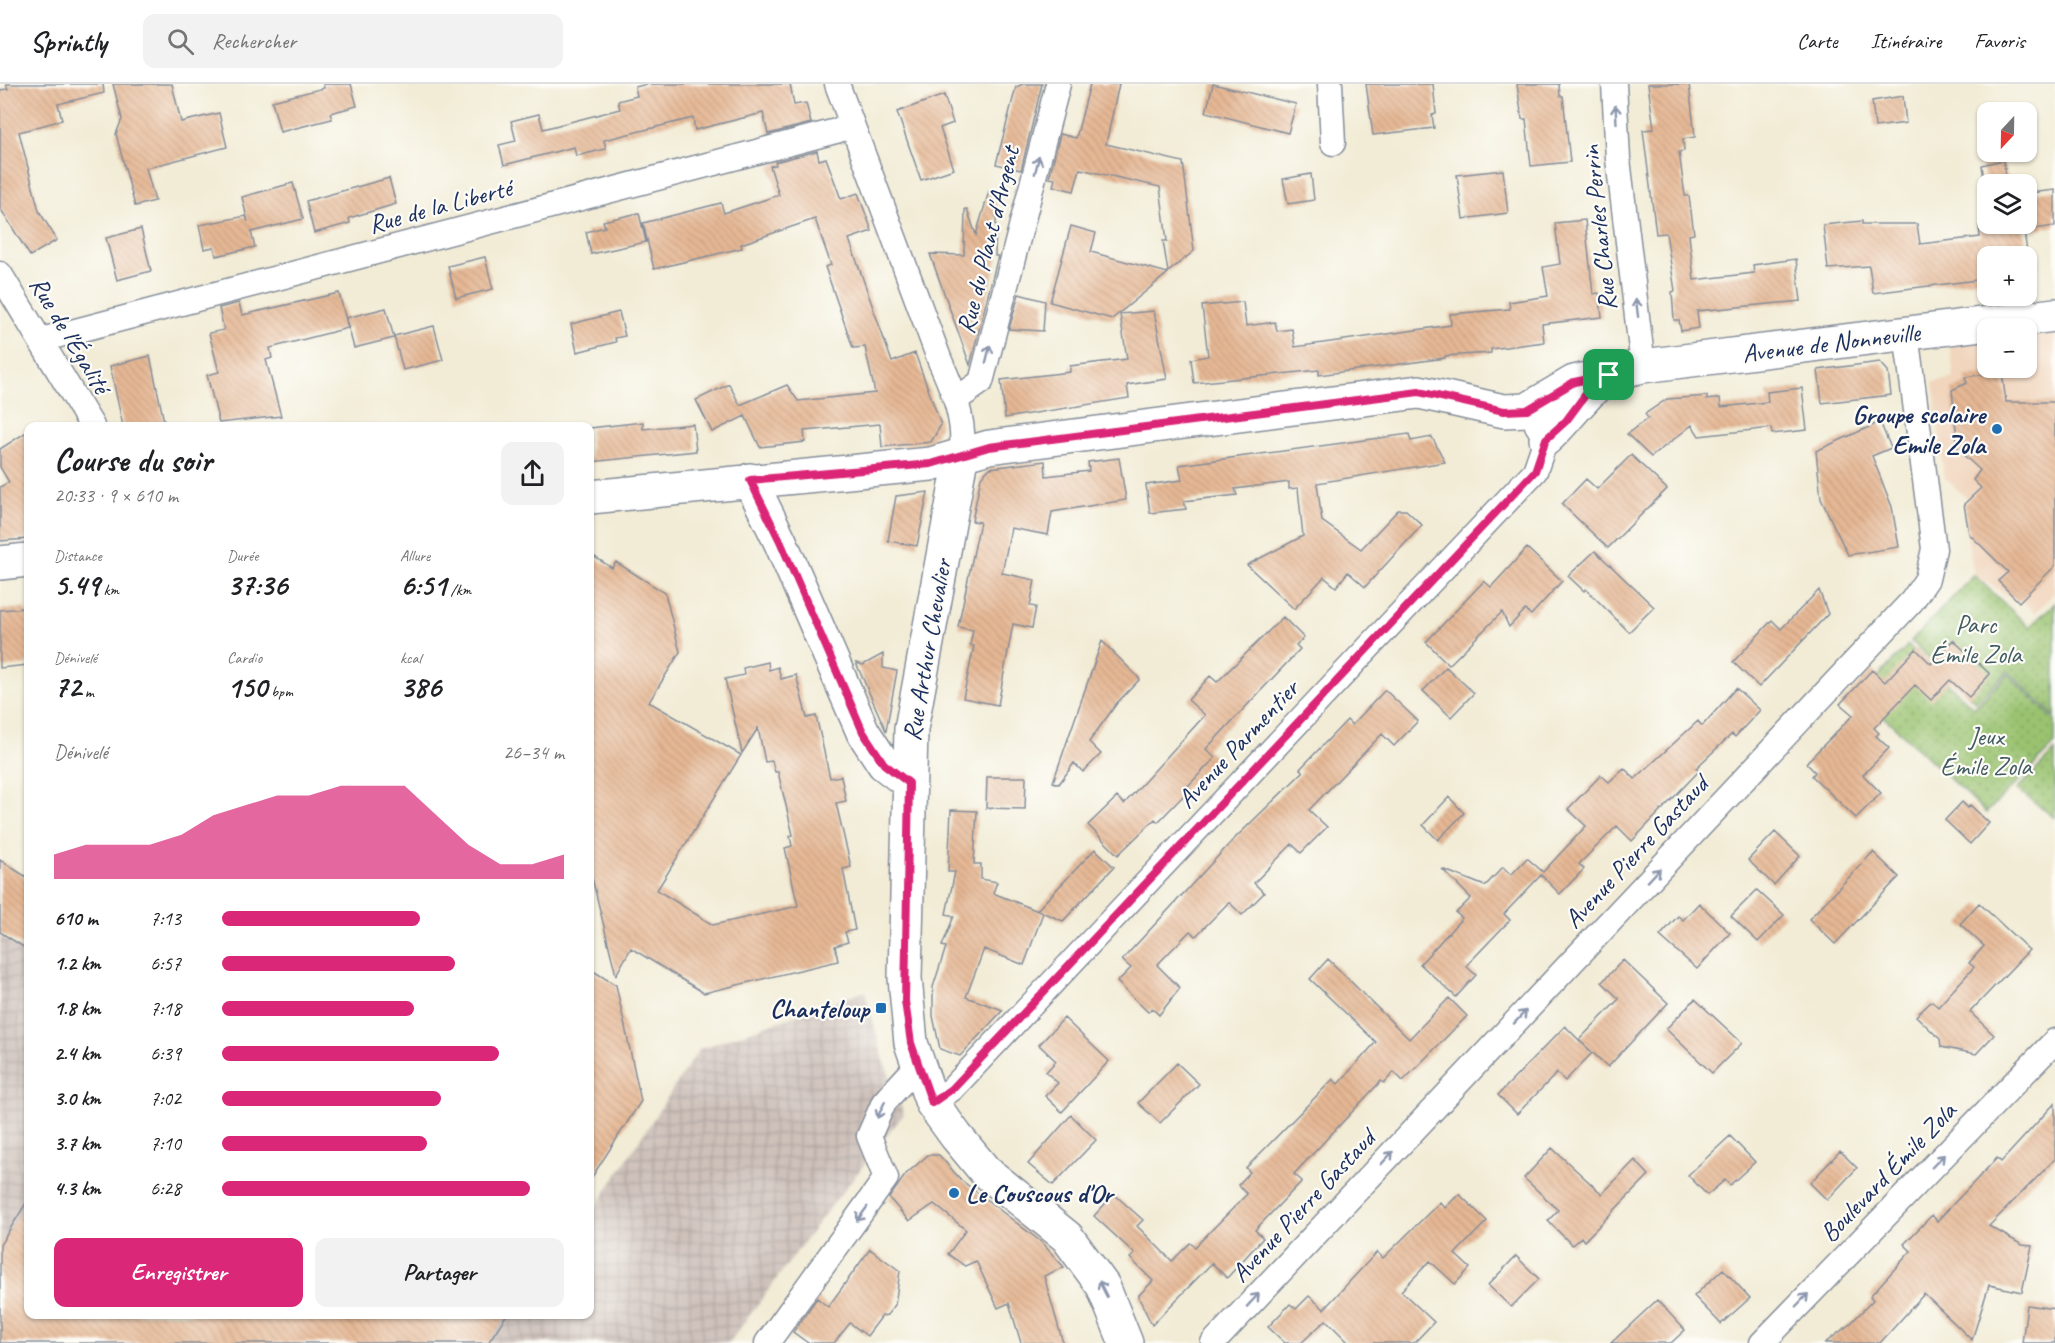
<!DOCTYPE html>
<html lang="fr">
<meta charset="utf-8">
<style>
body{margin:0;font-family:Caveat,sans-serif;background:#f2f2f2;color:#202124;height:100vh;display:flex;flex-direction:column;font-size:22px;white-space:nowrap}
*{box-sizing:border-box;margin:0}
p{font-size:20px;color:#757577}
.icon{flex:none;width:33px;height:33px;fill:none;stroke:currentColor;stroke-width:2;stroke-linecap:round;stroke-linejoin:round}
.map{position:relative;flex:1;overflow:hidden}
.details{position:absolute;left:24px;top:338px;width:570px;height:897px;display:flex;flex-direction:column;background:#fff;border-radius:12px;box-shadow:0 2px 4px #0004}
.details>*{flex:none}
.needle{width:39px;rotate:202deg}
.controls{position:absolute;left:1977px;top:18px;display:grid;gap:12px}
.controls a{display:grid;place-items:center;width:60px;height:60px;border-radius:12px;background:#fff;box-shadow:0 2px 4px #0004;font-size:30px}
.pin{position:absolute;display:grid;place-items:center;width:51px;height:51px;color:#fff;margin:-26px;border-radius:12px;box-shadow:0 3px 9px #0006}
.round{display:grid;place-items:center;flex:none;width:63px;height:63px;border-radius:12px;background:#f2f2f2}
.summary{display:flex;align-items:center;justify-content:space-between;height:102px;padding:0 30px}
h1{font-size:33px;font-weight:800;line-height:45px}
.metrics{display:grid;grid-template-columns:repeat(3,1fr);gap:9px;height:102px;padding:6px 30px}
.metrics div{display:grid;align-content:center}
.metrics b{font-size:30px;font-weight:800}
.metrics small{font-size:16px;font-weight:400}
.metrics p{font-size:16px}
.chart{height:168px;padding:12px 30px}
.chart p{display:flex;justify-content:space-between}
.chart svg{width:100%;height:108px;margin-top:6px;fill:#db2777;opacity:.7}
.primary-button{display:flex;gap:12px;margin-top:auto;padding:12px 30px}
.primary-button a{flex:1;height:69px;border-radius:12px;background:#db2777;color:#fff;font-size:24px;font-weight:800;line-height:69px;text-align:center}
.primary-button a+a{background:#f2f2f2;color:#202124}
ul{padding:0 30px;list-style:none;font-size:20px}
li{display:grid;grid-template-columns:96px 72px 1fr;align-items:center;height:45px}
li i{height:15px;border-radius:8px;background:#db2777}
header{display:flex;align-items:center;gap:36px;box-sizing:border-box;height:84px;padding:0 30px;background:#fff;border-bottom:2px solid #e0e0e0}
header strong{font-size:28px}
nav{display:flex;gap:33px;margin-inline-start:auto;font-size:21px}
.search{width:420px;height:54px;background:#f2f2f2;display:flex;align-items:center;gap:15px;box-sizing:border-box;padding:0 21px;border-radius:12px;color:#757577;font-size:22px}
.map>svg:first-child{display:block}
</style>
<header>
<strong>Sprintly</strong>
<div class="search"><svg class="icon" aria-label="search" viewBox="0 0 24 24"><circle cx="10" cy="10" r="6"/><path d="M15 15l6 6"/></svg>Rechercher</div>
<nav><a>Carte</a><a>Itinéraire</a><a>Favoris</a></nav>
</header>
<div class="map">
<svg width="2055" height="1259" viewBox="0 0 2055 1259">
<defs>
<pattern id="industrial-grid" width="8" height="8" patternUnits="userSpaceOnUse" patternTransform="scale(1.5)"><rect width="8" height="8" fill="#cec1ba"/><path d="M0 4h8M4 0v8" fill="none" stroke="#b0a6a2"/></pattern>
<pattern id="park-dots" width="8" height="8" patternUnits="userSpaceOnUse" patternTransform="scale(1.5)"><rect width="8" height="8" fill="#9ac370"/><path d="M2 2h.1M6 6h.1" fill="none" stroke="#7d9f5f" stroke-width="1.8" stroke-linecap="round"/></pattern>
<pattern id="building-back-hatch" width="6" height="6" patternUnits="userSpaceOnUse" patternTransform="scale(1.5)"><rect width="6" height="6" fill="#e6b894"/><path d="M-1 5l2 2M0 0l6 6M5-1l2 2" fill="none" stroke="#c59e82"/></pattern>
</defs>
<rect width="100%" height="100%" fill="#fdfcf7"/>
<filter id="ink" filterUnits="userSpaceOnUse"><feTurbulence type="fractalNoise" baseFrequency=".0167" numOctaves="2"/><feDisplacementMap in="SourceGraphic" scale="12" xChannelSelector="R" yChannelSelector="G"/><feConvolveMatrix kernelMatrix="1 2 1 2 8 2 1 2 1" color-interpolation-filters="sRGB"/></filter>
<filter id="wash" filterUnits="userSpaceOnUse"><feTurbulence type="fractalNoise" baseFrequency=".008" numOctaves="4" result="noise"/><feDisplacementMap in="SourceGraphic" scale="24" xChannelSelector="R" yChannelSelector="G"/><feGaussianBlur stdDeviation="1.35" result="paint"/><feColorMatrix in="noise" values="0 0 0 0 0 0 0 0 0 0 0 0 0 0 0 0 0 1.4 0 .05"/><feComposite in="paint" operator="in"/></filter>
<g filter="url(#wash)">
<rect width="100%" height="100%" fill="#f2ecd6"/>
<path fill="#f1d5bd" d="M2055,247V508L2035,529L2021,516L2019,518L1974,491L1967,450L1964,420L1968,416L1944,393L1933,298L1954,294L1950,262L1987,257L1988,284H2026L2027,251Z"/>
<path fill="url(#industrial-grid)" d="M0,852L28,869V1230H590V1132L699,965L865,907L883,974L904,1030L821,1135L729,1259H0Z"/>
<path fill="url(#park-dots)" stroke="#5a7967" stroke-width="1.5" d="M1974,491L2029,543L2055,519V633L2008,587L1976,618L1911,557Z
M1908,561L1974,624L2008,590L2055,636V660L1986,729L1861,611Z
M2055,667V734L2017,705Z"/>
<g id="blocks">
<path fill="url(#building-back-hatch)" d="M6,0H103L104,9L58,20L62,36L19,48L39,127L57,156L30,172L0,124V6L8,5Z
M113,0H172L181,38L219,29L227,63L146,84L155,117L135,122L116,50L122,35Z
M323,0H351L357,22L330,29L332,35L280,48L272,17L324,4Z
M647,0H790L794,21L806,19L811,39L768,50L763,29L695,46L693,34L604,56L606,65L576,72L574,63L504,81L499,61L516,57L511,37L539,30L543,45L620,25L618,17L637,12L635,3Z
M1023,0H1042L1021,86L996,80L1016,3Z
M1090,0H1119L1106,60L1183,78L1194,167L1168,188L1163,157H1167L1160,103L1080,85L1074,107L1053,102L1055,95L1049,94L1060,50L1076,54Z
M1213,0L1296,20L1288,49L1206,28Z
M1366,0H1433L1436,30L1432,31L1434,44L1373,51Z
M1517,0H1559L1560,12H1563L1570,78L1531,82L1526,35H1522Z
M1648,0H1689L1695,53L1683,55L1684,67L1679,68L1685,112H1689L1694,150L1689,151L1694,196L1754,189L1753,181L1796,175L1801,217L1697,227L1699,244L1681,247L1679,236H1674L1672,208L1675,207L1666,149L1656,150L1643,46L1654,45Z
M944,11L953,39L940,44L954,85L921,96L897,28Z
M1903,12L1906,39L1875,43L1872,17Z
M817,67L819,76L826,74L841,115L858,109L872,147L849,155L892,278L915,269L941,341L931,358L882,363L880,340L804,347L805,358L760,363L745,332L712,348L696,316L729,300L740,321L787,301L798,317L875,309L865,263L853,264L825,183L831,181L815,135L741,160L742,164L654,185L643,139L721,119L724,129L779,111L770,82L776,81L775,78Z
M2003,76L2007,97L1985,103L1982,81Z
M1503,86L1508,129L1463,135L1457,91Z
M1311,90L1314,116L1288,120L1283,95Z
M389,94L396,120L349,134L350,139L314,149L306,117Z
M293,99L303,135L251,148L255,163L216,172L214,163L204,165L199,141L246,132L248,138L242,113Z
M2055,106V142L2034,145L2030,109Z
M989,107L997,108L995,172H998L970,281L930,170L964,171L965,125H967L976,151Z
M639,129L646,158L591,170L586,148L605,143L603,137Z
M1585,136L1593,210L1599,209L1602,233L1542,240L1544,258L1491,265V269L1445,272V274L1319,291V286L1194,299L1191,275L1208,272L1202,222L1243,218L1246,242L1275,238L1277,247L1292,245L1295,263L1451,241L1450,230L1510,225L1509,218L1548,212L1543,183L1560,180L1555,139Z
M1862,137V140H1917L1920,160L1980,153L1979,141L2023,140L2027,168L1988,172V176H1983L1985,195L1873,209L1869,182L1828,185L1823,141Z
M1071,142L1096,149L1091,168L1168,189L1112,235L1050,218Z
M141,145L151,187L117,196L106,154Z
M485,173L493,205L456,214L448,182Z
M339,209L348,244L270,264L272,274L266,276L281,332L219,339L207,291L219,288L209,249L224,246L219,224L239,219L242,231Z
M1019,210L1045,217L1043,247L1009,245Z
M386,224L394,254L354,264L346,234Z
M1154,227L1167,295L1127,301L1129,314L1005,334L1001,296L1070,288V282L1127,275L1120,230Z
M619,228L625,252L615,254L616,258L577,268L571,240Z
M434,242L443,276L403,286L394,252Z
M150,272L165,342H123L110,282Z
M1880,278L1888,287L1891,311L1822,319L1818,286Z
M2002,288L2006,318H2055V482L2019,518L1998,497L2008,488L1969,450L1964,420L1981,404L1973,396L1980,386L1958,366L1952,306L1967,299L1965,293Z
M1802,304L1807,346L1772,350L1771,344L1699,352L1692,341L1651,373L1627,350L1648,334L1645,330L1667,315L1707,312V316L1720,314L1721,323L1768,318L1767,308Z
M643,338V345L693,340L696,367L590,378V344Z
M1880,338L1891,364L1872,372L1892,423L1899,463L1848,471L1821,415L1816,367Z
M28,347V455L0,457V403L9,398L0,383V365Z
M1409,350L1411,357L1432,353L1445,378L1317,399L1322,437L1361,465L1398,426H1406L1422,441L1365,503L1348,488L1336,503L1324,493L1294,525L1247,481L1303,452L1298,404L1289,405V398L1235,405L1237,411L1184,417L1186,425L1150,429L1146,401L1182,396L1179,381Z
M1631,371L1667,405L1608,464L1562,420L1586,395L1597,405Z
M1119,374L1126,416L1052,428L1048,451L1011,444L1002,489L1035,496L1030,522L1036,523L1032,544L1013,540L998,621L963,614L974,562L970,561L973,546L958,543L980,438L972,437L981,393L990,384L1045,377L1046,392L1089,387L1088,378Z
M928,408L917,462L888,457L896,412Z
M1527,464L1562,497L1531,531L1525,526L1509,543L1502,528L1449,581L1426,558L1484,497L1491,503Z
M1595,467L1654,523L1629,548L1586,505L1584,507L1568,492Z
M590,470L612,484L616,478L665,509L680,568L649,618L741,671L657,806L713,841L798,822L785,764L792,762L790,752L793,751L778,688H775L772,677L765,678L758,644L742,669L725,595L744,591L743,584L768,578L769,586L778,583L781,595L796,591L807,634L816,632L830,694L841,692L846,717L836,719L851,783L843,785L855,846L845,848L848,858L835,862L838,877L704,909L631,864L616,891L590,786Z
M1819,506L1828,530L1759,603L1733,578L1772,536L1781,545Z
M25,524V528H28V581L0,584V526Z
M1283,533L1304,554L1296,561L1300,565L1206,665L1215,674L1184,706L1186,709L1158,738L1155,735L1118,771L1088,741L1117,713L1124,720L1205,631L1188,616L1210,592L1217,598Z
M1953,556L1990,590L1969,613L1950,596L1931,616L1915,601L1874,644L1879,649L1876,652L1889,664L1863,691L1881,709L1856,734L1812,692L1815,688L1806,679L1853,631L1840,620L1872,586L1885,598L1916,565L1931,580Z
M1102,557L1140,595L1117,619L1089,658L1101,670L1083,688L1074,679L1059,700L1053,698Z
M883,570V584L897,587L886,647L856,579L863,581Z
M1446,583L1474,609L1451,633L1423,607Z
M1736,604L1760,626L1735,653L1732,650L1696,684L1699,687L1632,757L1617,742L1579,780L1584,785L1560,810L1541,791L1504,830L1510,836L1466,882L1476,891L1456,913L1420,880L1462,834L1456,829L1471,814L1442,785L1485,802L1503,783L1511,791L1527,774L1543,788L1586,742L1568,725L1601,691L1609,698L1624,684L1635,695L1698,637L1702,642Z
M1385,606L1418,637L1394,662L1382,650L1309,726L1327,743L1301,769L1292,760L1254,799L1264,809L1242,831L1229,818L1196,852L1190,847L1157,881L1180,904L1159,931L1152,924L1148,928L1117,898L1131,884L1122,876L1232,757L1303,688L1300,685L1347,636L1352,641Z
M987,693H1026L1025,725L986,724Z
M1449,713L1464,729L1438,756L1423,741Z
M1962,718L1968,724L1970,721L1989,739L1970,760L1945,736Z
M951,726L977,727L974,780H981V795L997,798L993,809L1043,829L1024,881L984,865L966,913L1003,926L960,972L940,965L933,932V903L946,863L942,862L954,832L946,830L955,788H948Z
M1775,748L1800,772L1774,801L1748,776Z
M1095,765L1114,783L1063,837L1037,826Z
M1873,768L1899,793L1835,860L1809,835Z
M0,776L28,794V866L0,848Z
M1757,806L1784,831L1758,858L1731,832Z
M1699,819L1730,849L1697,885L1660,852L1678,832L1683,836Z
M1979,819L2029,866L1970,928L1994,951L1976,970L1941,963L1940,955L1916,932L1932,917L1938,923L1974,883L1969,879L1984,862L1960,840Z
M1328,875L1409,955L1449,914L1467,932L1403,997L1394,988L1384,999L1381,997L1294,1090L1302,1097L1255,1146L1263,1154L1227,1194L1212,1179L1152,1241L1138,1212L1153,1197L1130,1174L1135,1170L1094,1132L1114,1110L1143,1136L1137,1142L1172,1177L1190,1159L1195,1163L1247,1110L1238,1101L1250,1088L1246,1084L1333,995L1338,1000L1376,958L1310,895Z
M1623,876L1668,919L1608,983L1579,956L1619,915L1602,898Z
M590,885L616,901L641,1017L590,1096Z
M1695,915L1742,959L1712,989L1666,945Z
M1064,934L1109,977L1062,1028L1045,1012L1058,999L1046,988L1056,977L1039,961Z
M1565,942L1592,969L1565,997L1557,989L1517,1030L1498,1011Z
M1177,979L1199,1000L1160,1039L1138,1019Z
M2055,1019V1075L1989,1142L2022,1161L2032,1162L2022,1208L1989,1201L1972,1256L1924,1210L1880,1259H1825L1850,1240L1873,1216L1870,1212L1911,1167L1904,1160L1932,1131L1937,1137L1997,1074L2001,1078Z
M1071,1031L1096,1056L1053,1101L1028,1080Z
M1730,1052L1755,1078L1730,1101L1725,1096L1707,1111L1688,1091Z
M1552,1064L1602,1110L1635,1076L1649,1091L1584,1157L1581,1153L1572,1161L1548,1137L1558,1126L1524,1094Z
M1840,1067L1857,1084L1827,1116L1810,1099Z
M928,1071H939L961,1096L1040,1157L1064,1183L1044,1192L1063,1259H1021L1009,1219L998,1224L976,1177L965,1182L948,1170L966,1146L934,1120L909,1137L889,1114L906,1090Z
M1459,1110L1487,1137L1455,1170L1470,1184L1455,1200L1430,1177L1401,1207L1434,1238L1414,1259H1349L1326,1236L1301,1259H1285L1268,1243L1290,1220L1296,1225L1309,1212L1324,1225L1377,1168L1383,1174L1440,1118L1445,1124Z
M28,1116V1230H507L488,1259H0V1161Z
M870,1165L900,1187L895,1221L887,1231L882,1232L867,1252L850,1239L834,1259H808L793,1248L817,1214L828,1223Z
M1516,1172L1539,1195L1511,1223L1488,1201Z
M1723,1185L1750,1214L1721,1240L1694,1212Z
M1657,1216L1685,1246L1671,1259H1611Z
M2027,1221L2055,1225V1259H2022Z"/>
</g>
</g>
<g filter="url(#ink)">
<use href="#blocks" fill-opacity="0" stroke="#868e9a" stroke-width="1.5"/>
<g fill="none" stroke-linecap="round" stroke-linejoin="round">
<defs>
<path id="street" d="M837,0L940,277C954,308 965,335 962,369
M1330,0L1333,59
M1614,0L1618,75L1643,282
M0,190L92,342
M41,256L836,47L852,41
M957,315L981,298L1058,0
M932,1019L952,1005L1535,387L1546,355L1537,341
M767,1259L886,1094L869,1052L884,1018L918,981
M1213,1259L1912,517L1927,495L1934,465L1906,249
M1762,1259L2055,957"/>
<path id="secondary" d="M1546,355C1568,335 1584,310 1607,292
M962,369L911,645L905,894L911,959L932,1019L956,1052L985,1087L1067,1153L1103,1202L1126,1259
M750,396L780,457L863,648L884,680L909,699
M590,413L931,380L989,363L1419,308L1504,327L1527,326L1574,298L1643,282L2055,231
M0,479L28,476"/>
</defs>
<use href="#street" stroke="#868e9a" stroke-width="27"/>
<use href="#secondary" stroke="#868e9a" stroke-width="36"/>
<use href="#street" stroke="#fff" stroke-width="24"/>
<use href="#secondary" stroke="#fff" stroke-width="33"/>
</g>
<defs><path id="oneway-shaft" d="M-6 0H5M1.5-3L5.5 0L1.5 3" fill="none" stroke-width="1.6" stroke-linecap="round" stroke-linejoin="round" transform="scale(1.5)"/></defs>
<g stroke="#8d97ae">
<use href="#oneway-shaft" transform="translate(1616 30) rotate(-93)"/>
<use href="#oneway-shaft" transform="translate(1037 81) rotate(-76)"/>
<use href="#oneway-shaft" transform="translate(1637 224) rotate(-97)"/>
<use href="#oneway-shaft" transform="translate(988 270) rotate(-76)"/>
<use href="#oneway-shaft" transform="translate(1654 791) rotate(-47)"/>
<use href="#oneway-shaft" transform="translate(1520 933) rotate(-47)"/>
<use href="#oneway-shaft" transform="translate(881 1026) rotate(115)"/>
<use href="#oneway-shaft" transform="translate(1387 1074) rotate(-47)"/>
<use href="#oneway-shaft" transform="translate(1938 1077) rotate(-46)"/>
<use href="#oneway-shaft" transform="translate(862 1130) rotate(126)"/>
<use href="#oneway-shaft" transform="translate(1103 1205) rotate(-117)"/>
<use href="#oneway-shaft" transform="translate(1253 1216) rotate(-47)"/>
<use href="#oneway-shaft" transform="translate(1802 1216) rotate(-46)"/>
</g>
</g>
<g fill="none" stroke-linecap="round" stroke-linejoin="round" filter="url(#ink)">
<defs>
<path id="route" d="M1609,291L1589,306L1566,337L1546,355L1535,387L952,1005L932,1019L911,959L905,917L909,699L884,680L863,648L780,457L750,396L931,380L989,363L1419,308L1504,327L1527,326L1574,298Z"/>
</defs>
<use href="#route" stroke="#fff" stroke-width="12"/>
<use href="#route" stroke="#db2777" stroke-width="8"/>
</g>
<g fill="#1f6fb2" stroke="#fdfcf7" stroke-width="2">
<circle cx="1997" cy="345" r="6"/>
<rect x="875" y="918" width="12" height="12" rx="3"/>
<circle cx="954" cy="1109" r="6"/>
</g>
<g text-anchor="middle" dominant-baseline="central" stroke-width="4.5" stroke-linejoin="round" paint-order="stroke">
<g font-size="26" fill="#1b2f5e" stroke="#fdfcf7">
<text transform="translate(440 122) rotate(-15)">Rue de la Liberté</text>
<text transform="translate(1599 144) rotate(-96)">Rue Charles Perrin</text>
<text transform="translate(988 156) rotate(-76)">Rue du Plant d'Argent</text>
<text transform="translate(70 251) rotate(59)">Rue de l'Égalité</text>
<text transform="translate(1831 259) rotate(-7)">Avenue de Nonneville</text>
<text transform="translate(927 566) rotate(-80)">Rue Arthur Chevalier</text>
<text transform="translate(1238 660) rotate(-47)">Avenue Parmentier</text>
<text transform="translate(1636 768) rotate(-47)">Avenue Pierre Gastaud</text>
<text transform="translate(1888 1088) rotate(-46)">Boulevard Émile Zola</text>
<text transform="translate(1303 1122) rotate(-47)">Avenue Pierre Gastaud</text>
</g>
<g font-size="26" font-weight="bold" fill="#1b2f5e" stroke="#fdfcf7" text-anchor="end">
<text x="1985" y="330">Groupe scolaire<tspan x="1985" dy="30">Emile Zola</tspan></text>
<text x="869" y="924">Chanteloup</text>
<text x="966" y="1109" text-anchor="start">Le Couscous d'Or</text>
</g>
<g font-size="26" fill="#415b63" stroke="#fdfcf7">
<text x="1976" y="540">Parc<tspan x="1976" dy="30">Émile Zola</tspan></text>
<text x="1986" y="652">Jeux<tspan x="1986" dy="30">Émile Zola</tspan></text>
</g>
</g>
</svg>
<div class="controls">
<a><svg class="needle" viewBox="-14 -14 28 28"><path d="M0-13l5 13h-10z" fill="#e53935"/><path d="M0 13l5-13h-10z" fill="#757577"/></svg></a>
<a><svg class="icon" aria-label="layers" viewBox="0 0 24 24"><path d="M12 4l9 5-9 5-9-5zM3 14l9 5 9-5"/></svg></a>
<a>+</a>
<a>−</a>
</div>
<div class="pin" style="left:1609px;top:291px;background:#1e9e55"><svg class="icon" aria-label="arrive" viewBox="0 0 24 24"><path d="M6 21V4h12l-3 4 3 4H6"/></svg></div>
<section class="details">
<div class="summary"><div><h1>Course du soir</h1><p>20:33 · 9 × 610 m</p></div><a class="round"><svg class="icon" aria-label="share" viewBox="0 0 24 24"><path d="M12 15V3M7 8l5-5 5 5M5 13v7h14v-7"/></svg></a></div>
<div class="metrics">
<div><p>Distance</p><b>5.49<small> km</small></b></div>
<div><p>Durée</p><b>37:36</b></div>
<div><p>Allure</p><b>6:51<small> /km</small></b></div>
</div>
<div class="metrics">
<div><p>Dénivelé</p><b>72<small> m</small></b></div>
<div><p>Cardio</p><b>150<small> bpm</small></b></div>
<div><p>kcal</p><b>386</b></div>
</div>
<div class="chart"><p><span>Dénivelé</span>26–34 m</p>
<svg viewBox="0 0 160 44" preserveAspectRatio="none"><path d="M0 44V34L10 30L20 30L30 30L40 26L50 18L60 14L70 10L80 10L90 6L100 6L110 6L120 18L130 30L140 38L150 38L160 34V44z"/></svg>
</div>
<ul>
<li><b>610 m</b>7:13<i style="width:58%"></i></li>
<li><b>1.2 km</b>6:57<i style="width:68%"></i></li>
<li><b>1.8 km</b>7:18<i style="width:56%"></i></li>
<li><b>2.4 km</b>6:39<i style="width:81%"></i></li>
<li><b>3.0 km</b>7:02<i style="width:64%"></i></li>
<li><b>3.7 km</b>7:10<i style="width:60%"></i></li>
<li><b>4.3 km</b>6:28<i style="width:90%"></i></li>
</ul>
<div class="primary-button"><a>Enregistrer</a><a>Partager</a></div>
</section>
</div>
